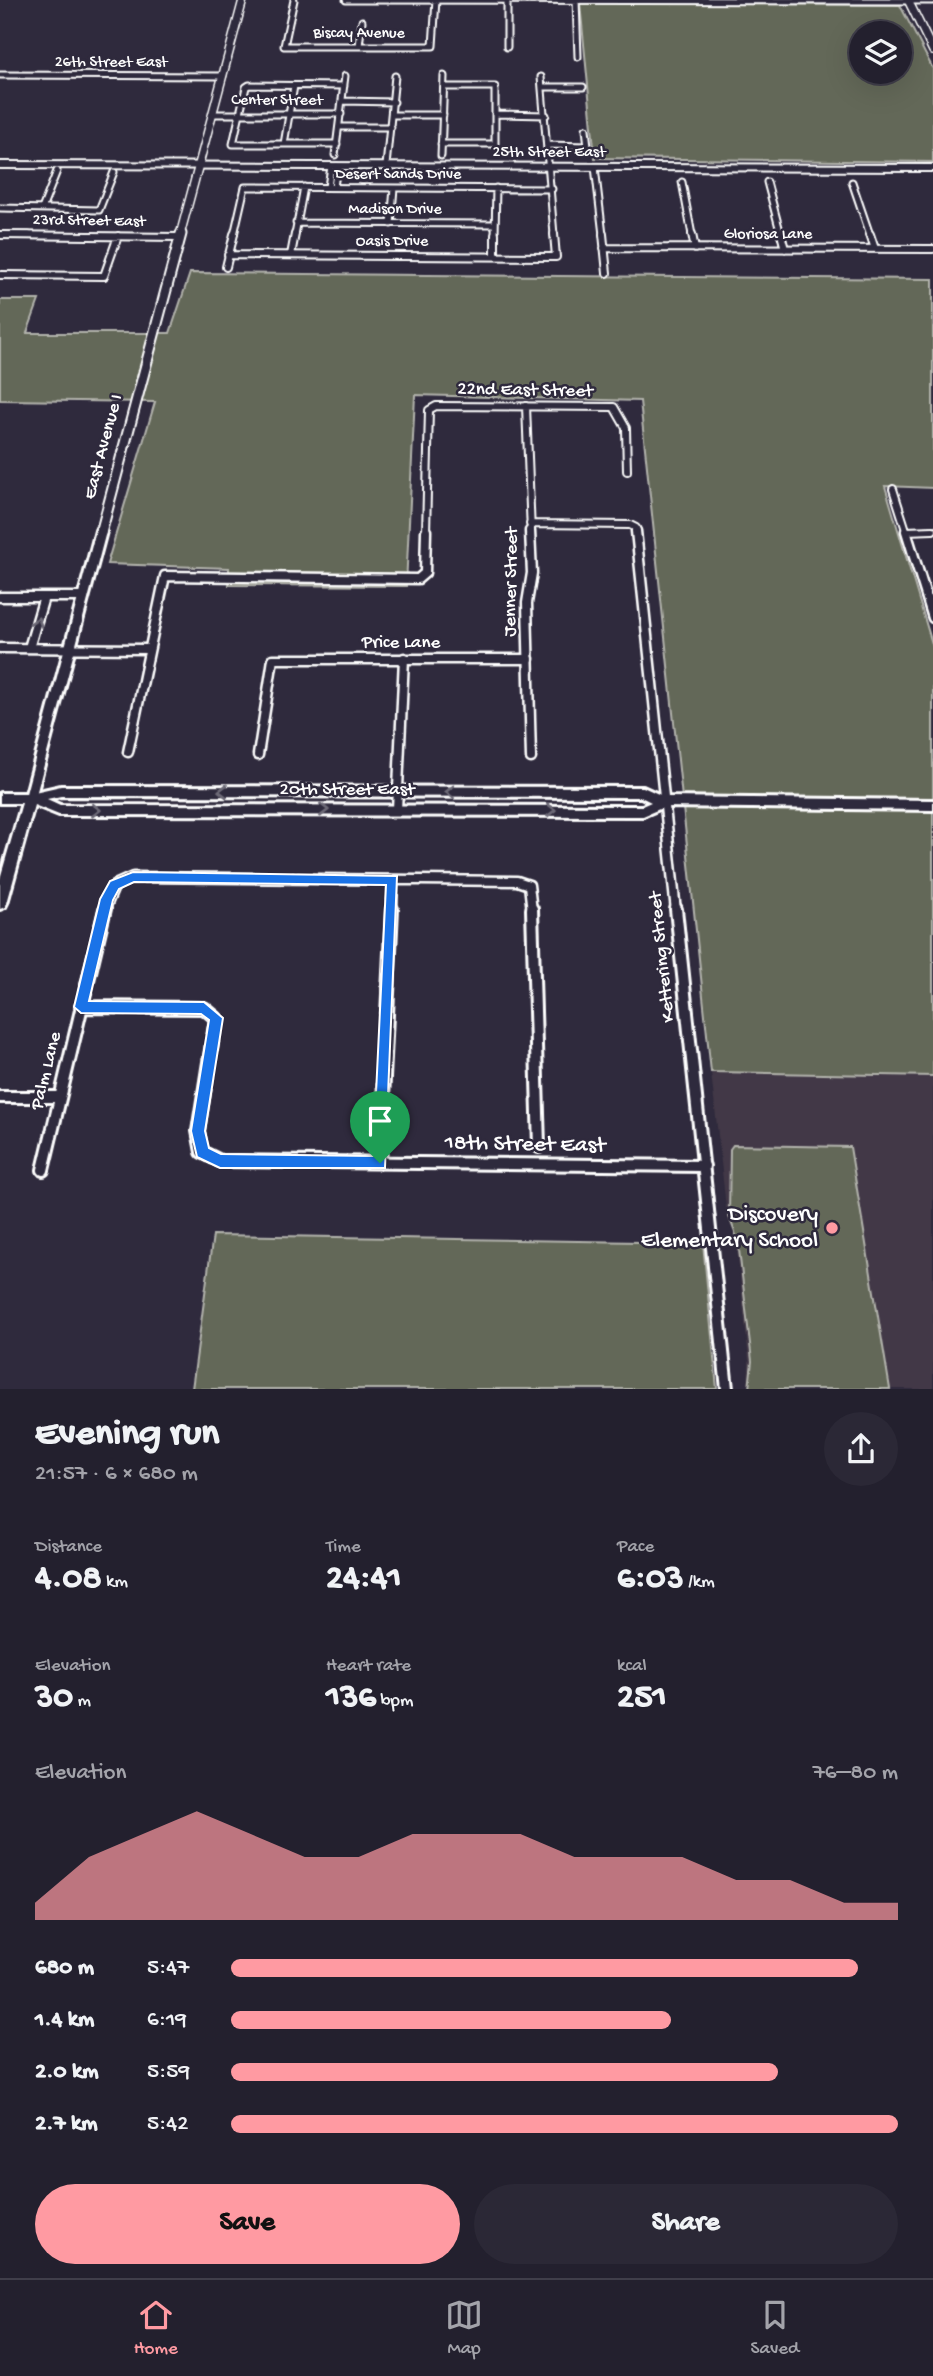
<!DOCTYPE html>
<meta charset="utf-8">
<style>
body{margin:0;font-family:"Gochi Hand",sans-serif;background:#2b2836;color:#f1f3f6;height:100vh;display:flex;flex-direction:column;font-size:26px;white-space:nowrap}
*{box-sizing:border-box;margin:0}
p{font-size:23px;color:#a3a3aa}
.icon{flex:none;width:38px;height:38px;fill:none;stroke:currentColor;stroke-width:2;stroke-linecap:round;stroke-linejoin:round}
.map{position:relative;height:1389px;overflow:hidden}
.details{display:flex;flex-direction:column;background:#23202e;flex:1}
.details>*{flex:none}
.tools{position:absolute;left:849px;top:21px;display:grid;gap:14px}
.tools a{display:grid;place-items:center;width:63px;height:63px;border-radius:50%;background:#23202e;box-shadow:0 7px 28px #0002,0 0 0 2px #403e4a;font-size:35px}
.pin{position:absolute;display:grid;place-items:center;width:60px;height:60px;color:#fff;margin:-72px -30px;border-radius:50% 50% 50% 0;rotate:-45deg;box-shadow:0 0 7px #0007}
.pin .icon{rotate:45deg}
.round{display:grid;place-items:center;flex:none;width:74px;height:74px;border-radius:37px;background:#2b2836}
.headline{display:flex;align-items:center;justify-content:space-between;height:119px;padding:0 35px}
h1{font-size:38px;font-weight:700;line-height:52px}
.stats{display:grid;grid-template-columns:repeat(3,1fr);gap:10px;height:119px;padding:7px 35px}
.stats div{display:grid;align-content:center}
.stats b{font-size:35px;font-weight:700}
.stats small{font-size:19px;font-weight:400}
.stats p{font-size:19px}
.chart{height:196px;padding:14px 35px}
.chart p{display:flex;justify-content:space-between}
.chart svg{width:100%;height:126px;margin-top:7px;fill:#ff9aa2;opacity:.7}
.action{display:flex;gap:14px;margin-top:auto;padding:14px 35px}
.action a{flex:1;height:80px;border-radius:42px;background:#ff9aa2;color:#111;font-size:28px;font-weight:700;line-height:80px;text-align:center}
.action a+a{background:#2b2836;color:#f1f3f6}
ul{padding:0 35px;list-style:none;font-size:23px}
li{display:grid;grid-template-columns:112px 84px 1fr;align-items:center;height:52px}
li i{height:18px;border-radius:9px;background:#ff9aa2}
.dock{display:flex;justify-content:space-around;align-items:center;height:98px;border-top:2px solid #403e4a;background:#23202e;font-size:19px;color:#a3a3aa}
.dock a{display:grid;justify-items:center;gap:4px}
.dock .current{color:#ff9aa2}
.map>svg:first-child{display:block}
</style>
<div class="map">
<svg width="933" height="1389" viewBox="0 0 933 1389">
<rect width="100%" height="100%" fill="#2f2a3d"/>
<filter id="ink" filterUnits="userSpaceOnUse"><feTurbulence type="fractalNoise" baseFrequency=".0143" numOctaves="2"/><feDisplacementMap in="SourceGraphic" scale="14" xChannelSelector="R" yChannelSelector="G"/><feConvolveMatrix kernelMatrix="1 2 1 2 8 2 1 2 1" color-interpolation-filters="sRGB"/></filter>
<g filter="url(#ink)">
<path fill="#423946" d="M711,1072L933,1076V1389H748L749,1361L736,1239L727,1216Z"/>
<path fill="#646759" stroke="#b2b3ac" stroke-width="2" fill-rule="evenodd" d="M580,3L900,5L933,69V162L595,158ZM861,33H900V72H861Z
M190,273L933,279V488L885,486L933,647V1076L711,1072L640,401L415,395L406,586L229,585V568L107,564L155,402L0,400V300H39L27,333H170Z
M733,1145L850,1147L890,1389H749L752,1361L738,1241L729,1216L730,1149Z
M213,1235L703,1243L717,1389H192Z"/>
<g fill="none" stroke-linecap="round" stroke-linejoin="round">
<defs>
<path id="minor-far3" d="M294,0L284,46H433L436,0
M346,0L933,1
M507,0V47
M576,0L578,57
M359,46L362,21
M0,75L223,76
M541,77L554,235
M543,87H583
M343,101L394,102
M213,114H341
M496,114L546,115
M393,115H443
M339,127H391
M284,144L294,86
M337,144H233L246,87L249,85L344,86
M441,144H495V87H445
M547,145L588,146L586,129
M335,155L345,76
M441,156L444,76
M386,166L395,76
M595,167L603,235
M682,182L692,235
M767,182L781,235
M852,182L870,235
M328,187L331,166
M334,187L337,166
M0,208L99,210L114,172
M42,209L57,171
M296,223L494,224
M391,224L394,188
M0,235H29
M234,235L245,187L552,189
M295,235L304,187
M495,235L496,188"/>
<path id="minor-far2" d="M603,234L607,273
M692,234L695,249
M781,234L785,249
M870,234L875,249
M0,235L178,237
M604,248L933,249
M228,255L556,257L554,234
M291,255L295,234
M495,256V234
M226,267L234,234
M0,275L104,276L118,236
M526,406L531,533
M893,489L907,533
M530,524L630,525L636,528L637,533
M906,531L933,530
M426,533L429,410L436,406L614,407L626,428L627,471"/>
<path id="minor-far1" d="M530,531L532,573L527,603L531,758
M636,531L676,911
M906,531L933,618
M0,597H84
M0,648L149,649
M29,648L44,597
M128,752L165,576L418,579L425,573L426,531
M258,755L273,659H529
M397,810L404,658
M104,911L115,885L133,877L517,881L529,885L532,911
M392,911L393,880"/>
<path id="minor" d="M532,909L539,1147
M676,909L727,1389
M81,1007L204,1008L216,1018L198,1131L202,1152L220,1161L704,1166
M0,1097H58
M380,1163L392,909
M43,1170L105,909"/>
<path id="tertiary" d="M0,165L933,168"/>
<path id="secondary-far2" d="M908,0L933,51
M180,235L243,0"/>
<path id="secondary-far1" d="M101,533L181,234"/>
<path id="secondary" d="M30,798L101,531"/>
<path id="primary" d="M61,786L643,787L665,797L933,800V810L664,807L643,816L59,815L34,805L7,903L5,907L0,909V879L22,803H0V793H30ZM61,796L641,797L651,802L642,806L60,805L47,799Z"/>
</defs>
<use href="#minor-far3" stroke="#fff" stroke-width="9"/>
<use href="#minor-far2" stroke="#fff" stroke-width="10"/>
<use href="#minor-far1" stroke="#fff" stroke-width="13"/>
<use href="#minor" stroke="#fff" stroke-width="16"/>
<use href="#tertiary" stroke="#fff" stroke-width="10"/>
<use href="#secondary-far2" stroke="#fff" stroke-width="10"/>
<use href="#secondary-far1" stroke="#fff" stroke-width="13"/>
<use href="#secondary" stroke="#fff" stroke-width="16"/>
<use href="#primary" stroke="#fff" stroke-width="6"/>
<use href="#minor-far3" stroke="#2f2a3d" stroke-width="5"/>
<use href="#minor-far2" stroke="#2f2a3d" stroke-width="6"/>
<use href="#minor-far1" stroke="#2f2a3d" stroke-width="8"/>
<use href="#minor" stroke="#2f2a3d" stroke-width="10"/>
<use href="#tertiary" stroke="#2f2a3d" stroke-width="6"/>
<use href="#secondary-far2" stroke="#2f2a3d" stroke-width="7"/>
<use href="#secondary-far1" stroke="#2f2a3d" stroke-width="9"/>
<use href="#secondary" stroke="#2f2a3d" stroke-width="10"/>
<use href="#primary" fill="#2f2a3d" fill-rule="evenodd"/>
</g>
<defs><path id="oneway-chevron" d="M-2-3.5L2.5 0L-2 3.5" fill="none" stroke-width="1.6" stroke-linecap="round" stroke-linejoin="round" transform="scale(1.75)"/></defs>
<g stroke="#6d6a77">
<use href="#oneway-chevron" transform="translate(37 622) rotate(-73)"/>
<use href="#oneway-chevron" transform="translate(223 791) rotate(-180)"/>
<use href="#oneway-chevron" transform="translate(450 792) rotate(-180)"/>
<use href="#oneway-chevron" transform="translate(96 810)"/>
<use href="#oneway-chevron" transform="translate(324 810)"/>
<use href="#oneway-chevron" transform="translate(551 810)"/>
</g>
</g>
<path fill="#1a73e8" stroke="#fff" stroke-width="2" fill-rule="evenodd" d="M133,872L397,876L385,1168H220L197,1157L191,1131L209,1020L201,1014L81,1013L74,1007L100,899L110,881ZM134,882L386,885L373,1156L221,1154L209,1148L205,1131L223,1018L204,1002L89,1001L113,900L119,889Z"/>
<circle fill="#ff9aa2" stroke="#2f2a3d" stroke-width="2.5" cx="832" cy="1228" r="7"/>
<g text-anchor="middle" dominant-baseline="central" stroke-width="5" stroke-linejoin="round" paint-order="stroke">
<g font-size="16" fill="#fff" stroke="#2f2a3d">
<text x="359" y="34">Biscay Avenue</text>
<text x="111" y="63">26th Street East</text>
<text x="277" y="101">Center Street</text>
<text x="549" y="153">25th Street East</text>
<text x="398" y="175">Desert Sands Drive</text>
<text x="395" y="210">Madison Drive</text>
<text transform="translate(89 222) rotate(1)">23rd Street East</text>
<text x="768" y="235">Gloriosa Lane</text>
<text x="392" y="242">Oasis Drive</text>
</g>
<g font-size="19" fill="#fff" stroke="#2f2a3d">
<text transform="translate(525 391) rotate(1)">22nd East Street</text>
<text transform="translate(104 447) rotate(-75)">East Avenue I</text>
<text transform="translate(512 582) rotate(-89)">Jenner Street</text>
<text x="401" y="643">Price Lane</text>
<text x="347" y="790">20th Street East</text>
<text transform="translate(663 957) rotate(-96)">Kettering Street</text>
<text transform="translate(47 1071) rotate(-76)">Palm Lane</text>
</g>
<g font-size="23" fill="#fff" stroke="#2f2a3d">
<text transform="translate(525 1145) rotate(1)">18th Street East</text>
</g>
<g font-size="23" fill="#fff" stroke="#2f2a3d" text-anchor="end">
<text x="818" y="1215">Discovery<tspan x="818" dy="26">Elementary School</tspan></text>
</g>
</g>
</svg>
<div class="tools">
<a><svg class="icon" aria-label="layers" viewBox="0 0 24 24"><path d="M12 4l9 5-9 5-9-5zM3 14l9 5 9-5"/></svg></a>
</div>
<div class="pin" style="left:380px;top:1163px;background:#1e9e55"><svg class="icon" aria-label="arrive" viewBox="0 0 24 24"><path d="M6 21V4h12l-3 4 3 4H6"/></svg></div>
</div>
<section class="details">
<div class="headline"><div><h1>Evening run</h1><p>21:57 · 6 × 680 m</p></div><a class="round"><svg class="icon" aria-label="share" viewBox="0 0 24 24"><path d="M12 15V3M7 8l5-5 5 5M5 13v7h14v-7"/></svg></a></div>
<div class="stats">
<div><p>Distance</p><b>4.08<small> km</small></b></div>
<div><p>Time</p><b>24:41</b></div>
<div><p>Pace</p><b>6:03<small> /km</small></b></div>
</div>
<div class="stats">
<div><p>Elevation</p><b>30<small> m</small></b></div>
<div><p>Heart rate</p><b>136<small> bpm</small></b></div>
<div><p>kcal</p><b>251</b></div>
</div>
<div class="chart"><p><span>Elevation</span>76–80 m</p>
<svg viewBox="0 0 160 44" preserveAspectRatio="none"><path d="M0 44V38L10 22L20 14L30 6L40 14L50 22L60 22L70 14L80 14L90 14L100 22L110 22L120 22L130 30L140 30L150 38L160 38V44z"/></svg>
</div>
<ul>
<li><b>680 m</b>5:47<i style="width:94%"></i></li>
<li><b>1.4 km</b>6:19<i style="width:66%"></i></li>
<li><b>2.0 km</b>5:59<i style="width:82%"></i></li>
<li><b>2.7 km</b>5:42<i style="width:100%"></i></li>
</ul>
<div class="action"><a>Save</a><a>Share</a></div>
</section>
<nav class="dock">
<a class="current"><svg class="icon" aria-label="home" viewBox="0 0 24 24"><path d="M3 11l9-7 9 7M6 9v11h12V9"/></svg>Home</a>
<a><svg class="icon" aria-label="map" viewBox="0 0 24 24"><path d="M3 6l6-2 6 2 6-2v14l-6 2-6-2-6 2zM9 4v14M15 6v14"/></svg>Map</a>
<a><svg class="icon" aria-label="saved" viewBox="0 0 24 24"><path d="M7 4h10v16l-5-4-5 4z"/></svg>Saved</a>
</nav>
